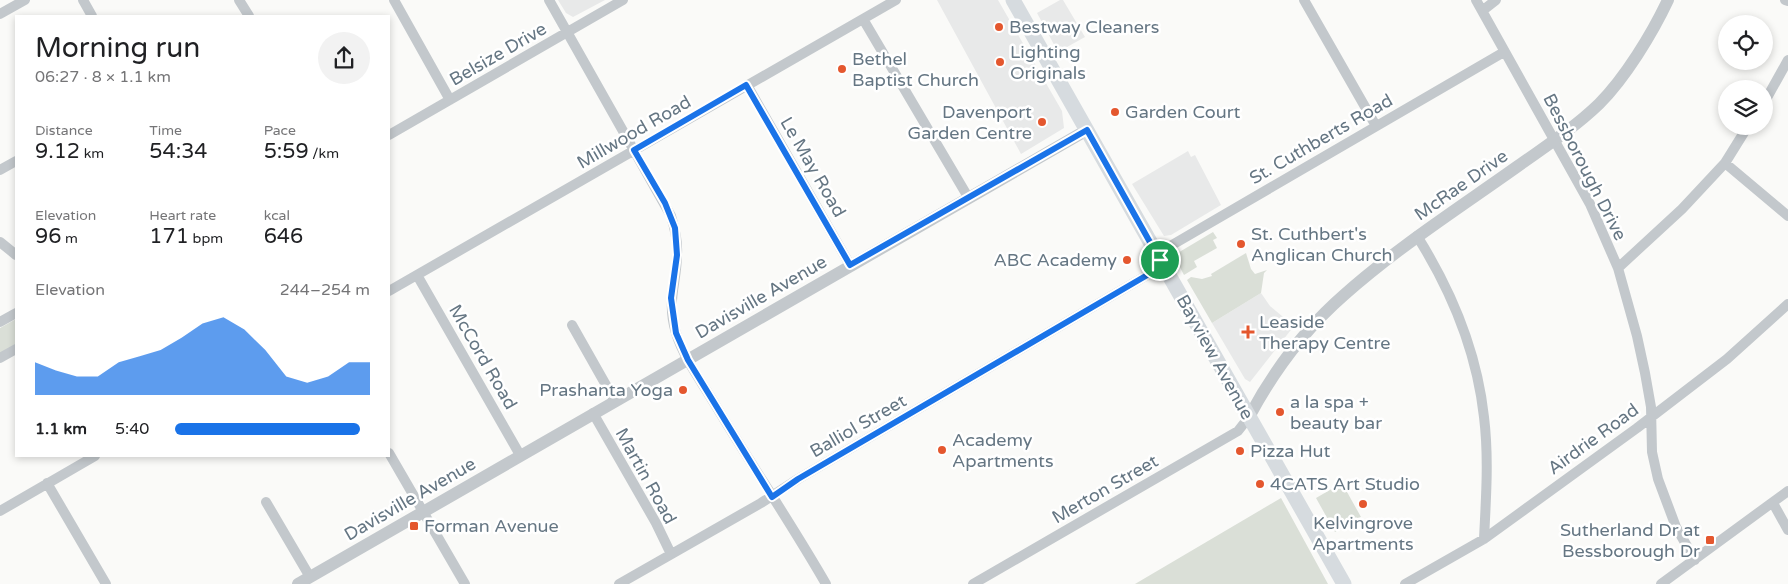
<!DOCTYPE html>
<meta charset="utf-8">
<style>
body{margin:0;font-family:"Varela Round",sans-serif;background:#f2f2f2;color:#202124;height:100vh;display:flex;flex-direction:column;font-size:19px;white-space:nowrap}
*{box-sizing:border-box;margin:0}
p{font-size:16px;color:#757577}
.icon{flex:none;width:28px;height:28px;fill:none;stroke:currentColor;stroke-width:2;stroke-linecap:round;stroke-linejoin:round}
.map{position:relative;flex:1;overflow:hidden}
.panel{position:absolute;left:15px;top:15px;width:375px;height:442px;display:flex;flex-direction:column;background:#fff;border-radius:0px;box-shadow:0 2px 8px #0003}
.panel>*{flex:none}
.fabs{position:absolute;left:1718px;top:15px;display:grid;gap:10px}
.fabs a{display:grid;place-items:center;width:55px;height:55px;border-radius:50%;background:#fff;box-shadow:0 2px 8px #0003;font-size:25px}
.pin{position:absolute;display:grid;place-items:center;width:42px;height:42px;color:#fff;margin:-21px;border:2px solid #fff;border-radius:50%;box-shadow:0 1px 5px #0007}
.round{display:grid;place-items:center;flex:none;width:52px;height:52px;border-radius:26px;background:#f2f2f2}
.summary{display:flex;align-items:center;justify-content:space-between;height:85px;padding:0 20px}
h1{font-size:28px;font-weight:600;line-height:38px}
.stats{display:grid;grid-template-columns:repeat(3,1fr);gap:8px;height:85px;padding:5px 20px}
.stats div{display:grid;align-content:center}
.stats b{font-size:21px;font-weight:600}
.stats small{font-size:14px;font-weight:400}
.stats p{font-size:14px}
.chart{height:140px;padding:10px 20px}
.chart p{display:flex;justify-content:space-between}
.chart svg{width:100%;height:90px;margin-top:5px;fill:#1a73e8;opacity:.7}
ul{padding:0 20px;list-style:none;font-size:16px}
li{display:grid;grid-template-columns:80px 60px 1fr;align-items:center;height:38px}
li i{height:12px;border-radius:6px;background:#1a73e8}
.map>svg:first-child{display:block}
</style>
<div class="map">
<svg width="1788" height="584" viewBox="0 0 1788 584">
<rect width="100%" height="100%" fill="#fafaf8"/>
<path fill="#e8e9e9" d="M558,0H605L573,17L566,13Z
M937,0H998L1062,111L1064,128L1021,154Z
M1060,0H1063L1085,37L1058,52L1037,13Z
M1188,151L1191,157L1195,155L1221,205L1171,235L1164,236L1132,184Z
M1261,293L1270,306L1294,326L1250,382L1245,379L1212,323Z"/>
<path fill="#dadfd7" d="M1213,232L1217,238L1213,240L1217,248L1194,261L1197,267L1184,275L1175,258L1176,254Z
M1246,253L1251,269L1255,274L1267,270L1264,273L1261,293L1212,323L1187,280L1191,277L1202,279L1212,276L1211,274Z
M16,319V345L0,354V328Z
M1342,483L1361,517L1335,532L1316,498Z
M1281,498L1328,584H1135Z"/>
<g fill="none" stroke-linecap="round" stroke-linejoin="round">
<path stroke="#c3c8cc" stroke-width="10" d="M83,0L92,16
M239,0L249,16
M394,0L450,100
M549,0L671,216C675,229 678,241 677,254C677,283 666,301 676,333C684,359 702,382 716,406C752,466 791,523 826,584
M1304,0L1376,126
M1476,0L1590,204L1618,268L1637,336L1645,373L1651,407L1652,452L1658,479L1676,527L1695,560
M1785,0L1788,1
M1482,11L1496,0
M0,14L25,0
M863,19L968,197
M747,85L850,265
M1764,103L1788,60
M389,135L623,0
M1725,163L1788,216
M0,170L16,161
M1417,236C1451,290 1477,353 1484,417C1489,458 1486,498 1484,539
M0,242L16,255
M1618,268L1682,209L1725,163L1748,126
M417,275L520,455
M389,291L896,0
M0,322L16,313
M572,325L615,401
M0,358L16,349
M593,413L656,523L671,554
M389,453L465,584
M47,483L106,584
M266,502L310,577
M1773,503L1788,530
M0,511L95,456
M619,584L761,503L798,479L1149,274L1172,245L1504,52
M973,584L1238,431L1249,417
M1405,584L1484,539L1637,428L1727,359L1788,304
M1661,584L1788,491"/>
<path stroke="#c3c8cc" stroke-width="12" d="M1249,417C1273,372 1305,329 1344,295C1398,247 1459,208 1518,166C1546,146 1574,128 1599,104C1625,78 1652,34 1668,0
M298,584L1087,130"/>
<path stroke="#d6dbdf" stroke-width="15" d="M1013,0L1344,584"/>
</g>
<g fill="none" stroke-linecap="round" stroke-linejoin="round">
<defs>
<path id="route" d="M746,85L850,265L1087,130L1160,260L1149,274L798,479L772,497L688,360L676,333L671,298L677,255L675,228L665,203L634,150Z"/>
</defs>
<use href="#route" stroke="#fff" stroke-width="10"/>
<use href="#route" stroke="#1a73e8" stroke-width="6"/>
</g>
<g fill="#e4572e" stroke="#fff" stroke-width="2">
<circle cx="999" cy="27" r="5"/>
<circle cx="1000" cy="62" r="5"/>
<circle cx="842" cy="69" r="5"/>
<circle cx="1115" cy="112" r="5"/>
<circle cx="1042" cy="122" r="5"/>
<circle cx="1241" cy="244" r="5"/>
<circle cx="1127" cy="260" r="5"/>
<path d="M1245.5 324.5h5v5h5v5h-5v5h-5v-5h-5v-5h5z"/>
<circle cx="683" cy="390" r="5"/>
<circle cx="1280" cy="412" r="5"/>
<circle cx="942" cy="450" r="5"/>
<circle cx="1240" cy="451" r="5"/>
<circle cx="1260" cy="484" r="5"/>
<circle cx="1363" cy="504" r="5"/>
<rect x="409" y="521" width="10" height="10" rx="2.5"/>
<rect x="1705" y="535" width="10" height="10" rx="2.5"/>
</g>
<g text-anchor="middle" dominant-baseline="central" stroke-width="5" stroke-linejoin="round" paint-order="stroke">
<g font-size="18" fill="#657683" stroke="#fff" text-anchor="start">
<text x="1009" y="27">Bestway Cleaners</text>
<text x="1010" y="52">Lighting<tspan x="1010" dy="21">Originals</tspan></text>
<text x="852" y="59">Bethel<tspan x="852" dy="21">Baptist Church</tspan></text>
<text x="1032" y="112" text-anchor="end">Davenport<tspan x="1032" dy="21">Garden Centre</tspan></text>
<text x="1125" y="112">Garden Court</text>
<text x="1251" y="234">St. Cuthbert's<tspan x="1251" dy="21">Anglican Church</tspan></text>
<text x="1117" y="260" text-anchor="end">ABC Academy</text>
<text x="1259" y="322">Leaside<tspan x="1259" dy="21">Therapy Centre</tspan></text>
<text x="673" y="390" text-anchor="end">Prashanta Yoga</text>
<text x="1290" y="402">a la spa +<tspan x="1290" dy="21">beauty bar</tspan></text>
<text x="952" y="440">Academy<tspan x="952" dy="21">Apartments</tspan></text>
<text x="1250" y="451">Pizza Hut</text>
<text x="1270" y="484">4CATS Art Studio</text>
<text x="1363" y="523" text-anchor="middle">Kelvingrove<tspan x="1363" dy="21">Apartments</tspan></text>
<text x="424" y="526">Forman Avenue</text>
<text x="1700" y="530" text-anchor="end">Sutherland Dr at<tspan x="1700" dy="21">Bessborough Dr</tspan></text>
</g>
<g font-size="18" fill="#657683" stroke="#fff">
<text transform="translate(498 54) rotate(-30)">Belsize Drive</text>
<text transform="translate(634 132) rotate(-30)">Millwood Road</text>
<text transform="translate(1321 139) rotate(-30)">St. Cuthberts Road</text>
<text transform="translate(813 167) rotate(60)">Le May Road</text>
<text transform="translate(1585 167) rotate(63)">Bessborough Drive</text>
<text transform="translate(1461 185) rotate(-35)">McRae Drive</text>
<text transform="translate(761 297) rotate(-30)">Davisville Avenue</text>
<text transform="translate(483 357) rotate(60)">McCord Road</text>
<text transform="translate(1215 357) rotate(61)">Bayview Avenue</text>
<text transform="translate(858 426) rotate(-30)">Balliol Street</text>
<text transform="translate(1593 439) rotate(-36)">Airdrie Road</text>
<text transform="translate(646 476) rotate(61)">Martin Road</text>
<text transform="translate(1105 489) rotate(-30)">Merton Street</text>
<text transform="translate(410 499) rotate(-30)">Davisville Avenue</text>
</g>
</g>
</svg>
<div class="fabs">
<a><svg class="icon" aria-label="locate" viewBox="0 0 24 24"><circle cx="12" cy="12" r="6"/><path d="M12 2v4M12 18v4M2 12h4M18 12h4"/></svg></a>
<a><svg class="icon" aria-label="layers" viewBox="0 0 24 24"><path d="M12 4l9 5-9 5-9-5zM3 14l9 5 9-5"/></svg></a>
</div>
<div class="pin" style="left:1160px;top:260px;background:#1e9e55"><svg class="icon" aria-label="arrive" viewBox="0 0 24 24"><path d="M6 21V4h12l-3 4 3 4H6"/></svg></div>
<section class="panel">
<div class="summary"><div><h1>Morning run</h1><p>06:27 · 8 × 1.1 km</p></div><a class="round"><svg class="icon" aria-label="share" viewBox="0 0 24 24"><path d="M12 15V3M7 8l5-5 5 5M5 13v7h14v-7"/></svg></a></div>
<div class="stats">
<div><p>Distance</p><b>9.12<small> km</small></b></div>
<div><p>Time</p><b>54:34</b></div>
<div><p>Pace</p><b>5:59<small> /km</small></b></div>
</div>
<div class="stats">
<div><p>Elevation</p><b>96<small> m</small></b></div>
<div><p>Heart rate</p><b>171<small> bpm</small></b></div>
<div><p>kcal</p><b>646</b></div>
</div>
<div class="chart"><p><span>Elevation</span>244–254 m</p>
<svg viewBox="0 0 160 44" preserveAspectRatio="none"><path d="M0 44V28L10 32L20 35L30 35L40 28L50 25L60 22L70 16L80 9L90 6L100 12L110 22L120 35L130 38L140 35L150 28L160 28V44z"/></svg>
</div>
<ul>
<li><b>1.1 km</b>5:40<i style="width:95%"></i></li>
</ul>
</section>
</div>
